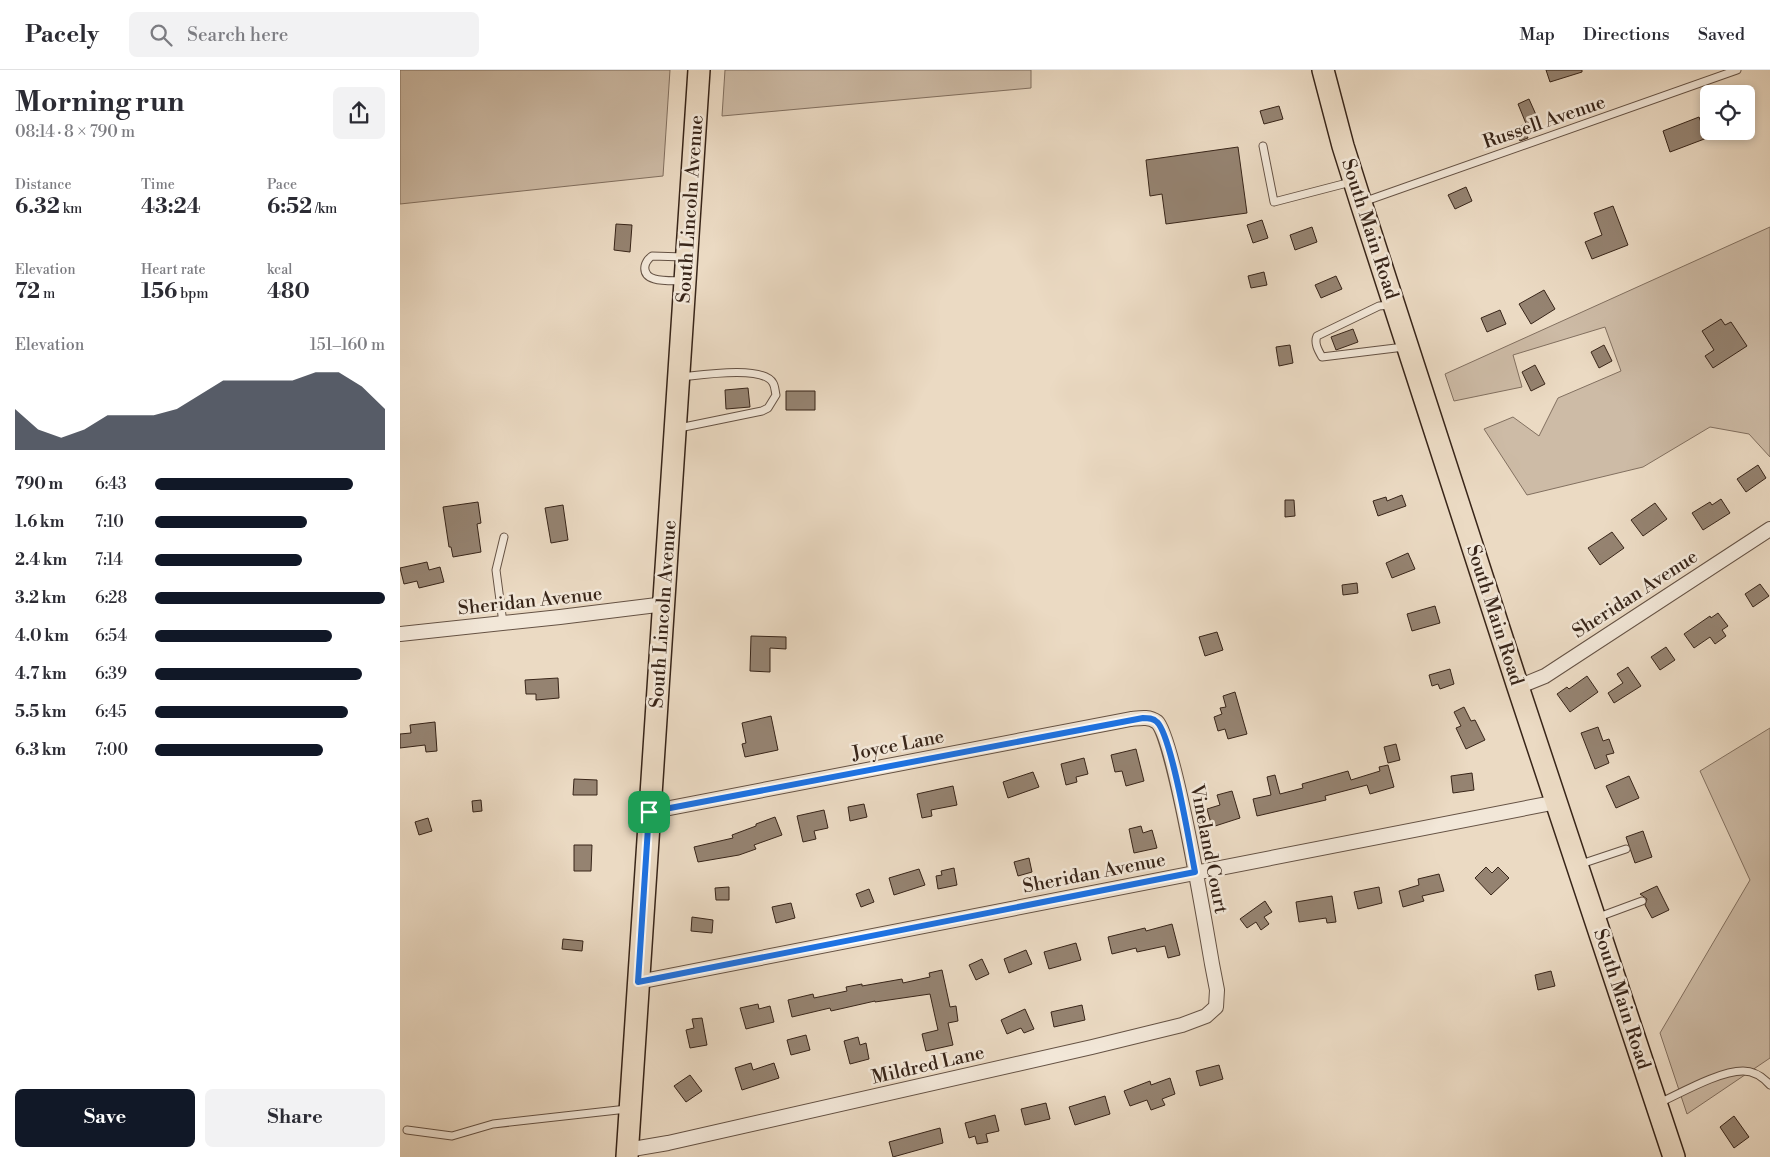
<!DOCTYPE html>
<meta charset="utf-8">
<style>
body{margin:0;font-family:"Libre Bodoni",serif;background:#f2f2f3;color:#2b2b33;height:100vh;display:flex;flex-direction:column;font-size:19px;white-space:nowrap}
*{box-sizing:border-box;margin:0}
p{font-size:16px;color:#7c7c81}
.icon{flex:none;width:28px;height:28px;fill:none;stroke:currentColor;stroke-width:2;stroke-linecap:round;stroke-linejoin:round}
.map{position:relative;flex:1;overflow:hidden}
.side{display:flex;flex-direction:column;background:#fff;width:400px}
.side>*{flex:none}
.tools{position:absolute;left:1300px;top:15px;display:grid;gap:10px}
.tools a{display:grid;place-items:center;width:55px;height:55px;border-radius:8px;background:#fff;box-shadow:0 2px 8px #0003;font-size:25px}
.pin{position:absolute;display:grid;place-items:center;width:42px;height:42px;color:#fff;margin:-21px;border-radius:10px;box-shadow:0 2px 8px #0006}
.round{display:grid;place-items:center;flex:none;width:52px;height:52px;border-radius:8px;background:#f2f2f3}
.headline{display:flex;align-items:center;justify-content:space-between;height:85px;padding:0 15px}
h1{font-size:28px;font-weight:700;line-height:38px}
.figures{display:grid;grid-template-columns:repeat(3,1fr);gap:8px;height:85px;padding:5px 15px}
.figures div{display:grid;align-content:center}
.figures b{font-size:21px;font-weight:700}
.figures small{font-size:14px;font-weight:400}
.figures p{font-size:14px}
.chart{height:140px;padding:10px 15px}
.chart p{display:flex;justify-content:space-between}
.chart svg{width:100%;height:90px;margin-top:5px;fill:#111827;opacity:.7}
.cta{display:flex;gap:10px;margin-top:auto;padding:10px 15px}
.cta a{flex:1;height:58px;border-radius:8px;background:#111827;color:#fff;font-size:20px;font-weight:700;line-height:58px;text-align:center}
.cta a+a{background:#f2f2f3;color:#2b2b33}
ul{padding:0 15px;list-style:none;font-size:16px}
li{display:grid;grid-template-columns:80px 60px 1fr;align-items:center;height:38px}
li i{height:12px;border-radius:6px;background:#111827}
header{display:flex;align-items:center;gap:30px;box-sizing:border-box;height:70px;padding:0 25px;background:#fff;border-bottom:1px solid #e1e1e2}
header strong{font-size:24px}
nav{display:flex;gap:28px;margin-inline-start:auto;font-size:18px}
.search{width:350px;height:45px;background:#f2f2f3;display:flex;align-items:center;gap:12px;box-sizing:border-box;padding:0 18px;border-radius:8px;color:#7c7c81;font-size:19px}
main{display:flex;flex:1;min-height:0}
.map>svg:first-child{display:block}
</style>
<header>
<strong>Pacely</strong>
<div class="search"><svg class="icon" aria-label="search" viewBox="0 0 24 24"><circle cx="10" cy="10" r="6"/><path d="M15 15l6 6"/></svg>Search here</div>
<nav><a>Map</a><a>Directions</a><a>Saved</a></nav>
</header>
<main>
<section class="side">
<div class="headline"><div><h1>Morning run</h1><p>08:14 · 8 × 790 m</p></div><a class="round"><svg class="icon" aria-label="share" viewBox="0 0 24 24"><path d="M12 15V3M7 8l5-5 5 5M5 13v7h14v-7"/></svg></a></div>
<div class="figures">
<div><p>Distance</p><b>6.32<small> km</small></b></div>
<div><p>Time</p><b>43:24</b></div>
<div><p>Pace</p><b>6:52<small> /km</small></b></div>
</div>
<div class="figures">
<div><p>Elevation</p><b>72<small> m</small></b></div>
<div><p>Heart rate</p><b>156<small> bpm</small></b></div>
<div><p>kcal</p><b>480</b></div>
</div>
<div class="chart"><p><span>Elevation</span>151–160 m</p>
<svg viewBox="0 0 160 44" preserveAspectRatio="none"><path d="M0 44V24L10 34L20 38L30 34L40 27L50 27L60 27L70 24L80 17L90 10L100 10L110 10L120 10L130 6L140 6L150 13L160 24V44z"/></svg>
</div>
<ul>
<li><b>790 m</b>6:43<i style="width:86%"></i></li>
<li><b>1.6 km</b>7:10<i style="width:66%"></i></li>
<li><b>2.4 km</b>7:14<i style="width:64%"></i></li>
<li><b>3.2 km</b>6:28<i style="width:100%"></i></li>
<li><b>4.0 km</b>6:54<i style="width:77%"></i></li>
<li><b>4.7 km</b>6:39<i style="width:90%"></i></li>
<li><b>5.5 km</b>6:45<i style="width:84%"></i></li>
<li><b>6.3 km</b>7:00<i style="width:73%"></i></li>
</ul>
<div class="cta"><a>Save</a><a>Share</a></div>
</section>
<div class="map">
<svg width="1370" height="1087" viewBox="0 0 1370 1087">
<rect width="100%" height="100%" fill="#ebdac3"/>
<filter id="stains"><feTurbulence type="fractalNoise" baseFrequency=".004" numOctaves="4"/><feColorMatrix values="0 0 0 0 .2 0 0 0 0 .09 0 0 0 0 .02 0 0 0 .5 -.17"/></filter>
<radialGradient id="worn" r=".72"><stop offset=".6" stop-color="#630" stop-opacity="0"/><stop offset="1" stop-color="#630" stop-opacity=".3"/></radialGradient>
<path fill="#cdbba6" stroke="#827060" d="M0,0H270L263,106L0,134Z
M325,0H631V18L322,46Z
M1370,157V387L1349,364L1310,357L1243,397L1127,425L1084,359L1113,347L1139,366L1158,328L1221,301L1205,257L1113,285L1122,317L1054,331L1045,304Z
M1370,658V988L1287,1044L1260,963L1350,810L1300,701Z"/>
<path fill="#958371" stroke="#382519" d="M1146,0H1182V2L1150,12Z
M1129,29L1141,56L1129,61L1118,34Z
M879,36L883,49L864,54L860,41Z
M1299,47L1307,68L1270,82L1263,61Z
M1123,55L1128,68L1120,71L1114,58Z
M838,77L847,143L766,154L762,124L750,126L746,90Z
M1066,117L1072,131L1055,139L1048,125Z
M1213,136L1228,175L1192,189L1185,172L1202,165L1194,143Z
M862,150L868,168L853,173L847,155Z
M216,154L232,155L230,182L214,180Z
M912,157L917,172L895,180L890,165Z
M864,202L867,215L851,218L848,206Z
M936,206L942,219L921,228L915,215Z
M1144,220L1155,239L1131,254L1119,234Z
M1100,240L1106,254L1087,262L1081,248Z
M1321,249L1325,255L1331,252L1347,276L1313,298L1305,286L1314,280L1302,261Z
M953,259L958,272L936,280L931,267Z
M890,275L893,293L879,296L876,277Z
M1204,275L1212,291L1199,298L1191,282Z
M1135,295L1145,314L1131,321L1122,302Z
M348,318L350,337L326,339L325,320Z
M386,321H415V340H386Z
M1358,395L1366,408L1346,422L1337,409Z
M1002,425L1006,436L978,446L973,431L986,427L987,431Z
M1321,429L1330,443L1303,460L1292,443L1310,432L1312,435Z
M885,430H894L895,446L885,447Z
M78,432L81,453L77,454L81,482L53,487L51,477H49L43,437Z
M1255,433L1267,449L1243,466L1231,450Z
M163,435L168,470L151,473L145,438Z
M1212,462L1224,478L1200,495L1188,478Z
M1008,483L1015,499L992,508L986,493Z
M27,492L29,500L40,497L44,512L19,518L17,511L4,514L0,498Z
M957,513L958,523L943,525L942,515Z
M1360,514L1369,526L1353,537L1345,524Z
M1035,536L1040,553L1012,561L1007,544Z
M1318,543L1328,556L1322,560L1326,566L1315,574L1310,567L1294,578L1284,564L1310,546L1311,548Z
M817,562L823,580L805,586L799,567Z
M351,566L386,567V579L370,578V602L350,601Z
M1266,577L1275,590L1260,600L1251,587Z
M1228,597L1241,616L1214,633L1208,623L1223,613L1217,604Z
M1050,599L1054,614L1040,619L1038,614L1032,616L1029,605Z
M1187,606L1198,622L1170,642L1157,624L1167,617L1169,619Z
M158,608L159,628L136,630V624H126L125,610Z
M835,622L847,664L828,669L825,659L818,661L814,647L822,644L820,638L826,637L823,626Z
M1064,637L1071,651L1075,650L1085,670L1066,679L1056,658L1061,656L1054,642Z
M371,646L378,680L345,687L342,674L346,673L342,653Z
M35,652L37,681L26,682L25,675L0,678V664L11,663L10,655Z
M1198,657L1203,671L1209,669L1214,683L1206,685L1209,693L1195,699L1181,663Z
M996,674L1000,690L988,693L984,677Z
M736,679L744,711L726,716L722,701L715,702L711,685Z
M684,688L688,704L676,707L677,712L666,715L661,694Z
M988,695L994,717L970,724L967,715L925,726L926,730L857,746L853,729L871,725L867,707L875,705L880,724L903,718L902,714L948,701L951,710L980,701L979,697Z
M633,702L639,717L608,728L603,712Z
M1072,703L1074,720L1053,723L1051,706Z
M1229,706L1239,728L1216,738L1206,716Z
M174,709L197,710V725H173Z
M553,716L557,735L531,740L532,746L522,748L517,724Z
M832,721L840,748L812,757L807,739L820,735L817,725Z
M81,730L82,741L73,742L72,731Z
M464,734L467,747L450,751L448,737Z
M424,740L428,758L414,761L416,769L403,772L397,746Z
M375,747L382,765L354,775L356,779L339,785L298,792L294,777L333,768L332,765L356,756V754Z
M28,748L32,761L19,765L15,752Z
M741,756L743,763L752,760L757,778L734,783L729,759Z
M1243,761L1252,787L1235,793L1226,767Z
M174,775H192L191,801H174Z
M629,788L632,802L618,806L614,792Z
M1086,797L1092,803L1098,797L1109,808L1091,825L1075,808Z
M554,798L557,815L538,819L536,806L542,805L541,801Z
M519,799L525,815L494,825L489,808Z
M1039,804L1044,821L1022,826L1024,831L1003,837L999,821L1019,815L1018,809Z
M1257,816L1269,840L1252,848L1245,835L1247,829L1240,824Z
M329,817V830H316L315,818Z
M979,817L982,833L958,839L954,822Z
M469,819L474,832L461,837L456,824Z
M932,826L936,852L927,853L926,848L899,852L896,832Z
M865,831L872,842L864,847L869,854L861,860L856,852L847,858L840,849Z
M391,833L395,848L376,853L372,837Z
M292,847L313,850L312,863L291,861Z
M772,854L780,885L768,888L765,876L737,882L736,878L712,884L708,867L745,858L746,861Z
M163,869L183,871L182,881L162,879Z
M676,873L681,890L649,899L644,882Z
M626,880L632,894L609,903L604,889Z
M582,889L589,904L576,910L569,895Z
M542,900L550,937L556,936L558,951L548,953L553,975L526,981L522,964L538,960L530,924L475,932V931L431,941L430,938L392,947L388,930L413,924L414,928L447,921L446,917L462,914V916L502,909L503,913L530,907L529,903Z
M1151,901L1155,916L1138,920L1135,905Z
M358,934L359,939L370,936L374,952L346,959L340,938Z
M682,935L685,950L654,957L651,942Z
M625,939L634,959L624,963L621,958L607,964L601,950Z
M302,948L307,975L290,978L286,960L294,958L292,949Z
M406,965L410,980L391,985L387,970Z
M458,967L460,975L466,973L469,989L450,994L444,971Z
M351,993L353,1000L374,993L379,1008L342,1020L335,998Z
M819,995L823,1009L800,1016L796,1001Z
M290,1005L302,1021L286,1032L274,1016Z
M770,1008L775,1024L762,1029L765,1035L751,1040L747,1030L730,1036L724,1021L750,1011L751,1015Z
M705,1026L710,1044L675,1055L669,1037Z
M646,1033L650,1049L625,1055L621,1039Z
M595,1045L599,1061L586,1064L588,1072L577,1074L575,1066L569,1068L565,1053Z
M1334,1046L1349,1067L1334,1078L1320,1057Z
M540,1058L543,1073L493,1087L489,1072Z"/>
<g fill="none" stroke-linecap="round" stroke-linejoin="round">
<defs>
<path id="lane" d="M863,76L874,132L951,112
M963,132L1337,0
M283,211C272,210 242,214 245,196C246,191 248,189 252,186L284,187
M991,235L979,236L917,266C914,273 918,280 922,287L1004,277
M279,358L362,341L368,338L376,325C375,321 375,316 373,313C363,295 301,305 282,307
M103,553L96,500L104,467
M1178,795L1226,779
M1196,848L1242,831
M1259,1033C1281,1023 1319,1001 1343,1001C1354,1001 1363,1007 1370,1015
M7,1060L52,1066L93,1054L227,1039"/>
<path id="street" d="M0,564L160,547L265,534
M1118,617L1145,606L1370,459
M238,912L1157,732
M227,1080L268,1073L692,977L782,955L806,946L816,937L817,920L812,894C806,859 774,667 757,652C749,646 740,648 731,649L249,742"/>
<path id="primary" d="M923,0L943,76L961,133L1118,617L1274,1087
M227,1087L299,0"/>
</defs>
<use href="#lane" stroke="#655244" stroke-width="9"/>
<use href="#street" stroke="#655244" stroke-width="16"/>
<use href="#primary" stroke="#382519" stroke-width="24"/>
<use href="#lane" stroke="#f2e7d8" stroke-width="7"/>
<use href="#street" stroke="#f2e7d8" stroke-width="14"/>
<use href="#primary" stroke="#ebdac3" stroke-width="21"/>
</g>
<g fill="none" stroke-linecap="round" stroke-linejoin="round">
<defs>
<path id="route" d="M743,648C748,648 753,648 757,652C772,666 790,777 795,802L238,912L249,742Z"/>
</defs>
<use href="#route" stroke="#fff" stroke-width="10"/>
<use href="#route" stroke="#1a73e8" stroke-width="6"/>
</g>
<g text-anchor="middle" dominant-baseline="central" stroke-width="5" stroke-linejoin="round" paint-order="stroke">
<g font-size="19" fill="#382519" stroke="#f2e7d8">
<text transform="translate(1144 52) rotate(-19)">Russell Avenue</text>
<text transform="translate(290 139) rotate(-86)">South Lincoln Avenue</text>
<text transform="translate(970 159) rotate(72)">South Main Road</text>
<text transform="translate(1235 524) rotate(-33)">Sheridan Avenue</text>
<text transform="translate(130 531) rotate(-6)">Sheridan Avenue</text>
<text transform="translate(263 544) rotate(-86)">South Lincoln Avenue</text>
<text transform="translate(1095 545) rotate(72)">South Main Road</text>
<text transform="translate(498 675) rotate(-11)">Joyce Lane</text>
<text transform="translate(809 779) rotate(79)">Vineland Court</text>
<text transform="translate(694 803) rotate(-11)">Sheridan Avenue</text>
<text transform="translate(1222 929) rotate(72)">South Main Road</text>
<text transform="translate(528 995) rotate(-13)">Mildred Lane</text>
</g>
</g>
<rect width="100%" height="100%" filter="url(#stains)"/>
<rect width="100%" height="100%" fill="url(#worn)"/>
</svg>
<div class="tools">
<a><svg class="icon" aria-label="locate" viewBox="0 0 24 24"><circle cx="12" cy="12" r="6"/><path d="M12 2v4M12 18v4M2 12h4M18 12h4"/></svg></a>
</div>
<div class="pin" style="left:249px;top:742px;background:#1e9e55"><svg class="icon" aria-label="arrive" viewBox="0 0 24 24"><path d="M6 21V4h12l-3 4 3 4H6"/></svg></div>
</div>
</main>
